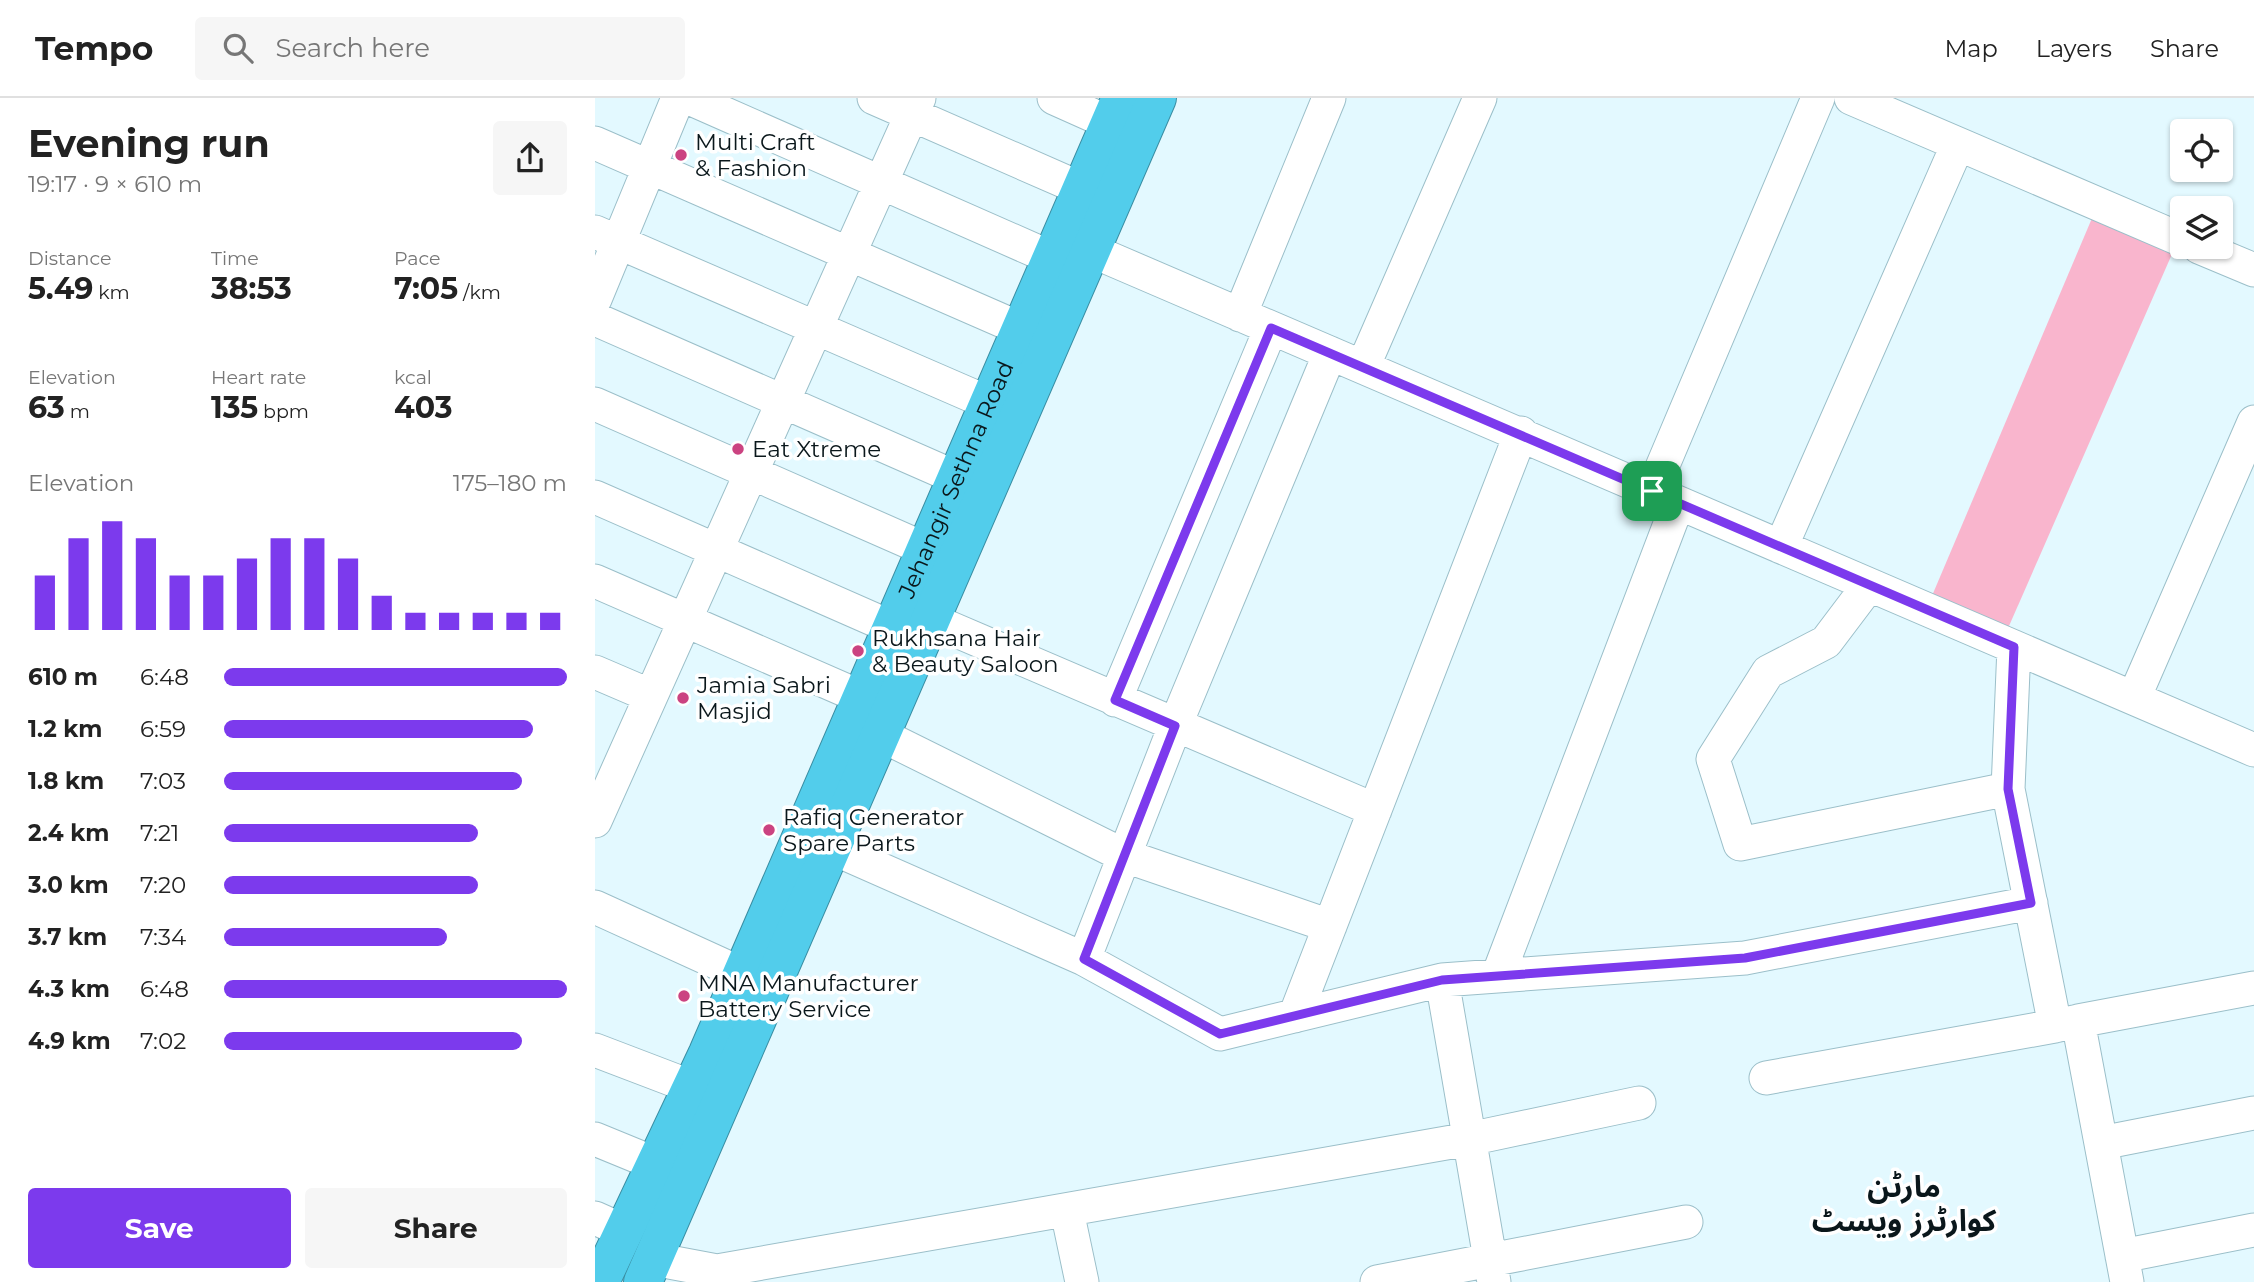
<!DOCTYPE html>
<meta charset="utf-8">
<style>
body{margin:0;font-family:Montserrat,"Noto Sans Arabic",sans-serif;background:#f6f6f6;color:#222;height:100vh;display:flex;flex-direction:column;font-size:26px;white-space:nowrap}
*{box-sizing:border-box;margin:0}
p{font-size:23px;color:#767676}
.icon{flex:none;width:38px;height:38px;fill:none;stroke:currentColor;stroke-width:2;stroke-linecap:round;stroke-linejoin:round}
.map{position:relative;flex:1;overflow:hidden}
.drawer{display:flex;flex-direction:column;background:#fff;width:595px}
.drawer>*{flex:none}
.controls{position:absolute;left:1575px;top:21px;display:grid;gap:14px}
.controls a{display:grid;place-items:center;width:63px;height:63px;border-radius:7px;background:#fff;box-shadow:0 2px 5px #0004;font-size:35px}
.pin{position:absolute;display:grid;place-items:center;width:60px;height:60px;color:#fff;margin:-30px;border-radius:14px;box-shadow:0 4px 10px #0006}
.round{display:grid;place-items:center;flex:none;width:74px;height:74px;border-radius:7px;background:#f6f6f6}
.summary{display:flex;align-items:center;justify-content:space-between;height:119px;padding:0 28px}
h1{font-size:38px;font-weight:700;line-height:52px}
.figures{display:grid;grid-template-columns:repeat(3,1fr);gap:10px;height:119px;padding:7px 28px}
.figures div{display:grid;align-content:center}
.figures b{font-size:30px;font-weight:700}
.figures small{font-size:19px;font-weight:400}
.figures p{font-size:19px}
.chart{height:196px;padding:14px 28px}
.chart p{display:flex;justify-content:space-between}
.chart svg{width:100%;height:126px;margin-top:7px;stroke:#7c3aed;stroke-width:6}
.button{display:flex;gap:14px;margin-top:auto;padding:14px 28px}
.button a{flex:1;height:80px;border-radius:7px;background:#7c3aed;color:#fff;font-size:28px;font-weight:700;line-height:80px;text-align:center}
.button a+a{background:#f6f6f6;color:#222}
ul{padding:0 28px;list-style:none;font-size:23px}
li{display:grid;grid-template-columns:112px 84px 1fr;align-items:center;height:52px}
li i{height:18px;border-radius:9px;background:#7c3aed}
header{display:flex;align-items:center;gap:42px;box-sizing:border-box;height:98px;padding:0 35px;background:#fff;border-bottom:2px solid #e0e0e0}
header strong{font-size:33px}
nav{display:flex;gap:38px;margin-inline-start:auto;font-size:24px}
.search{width:490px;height:63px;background:#f6f6f6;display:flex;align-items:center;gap:18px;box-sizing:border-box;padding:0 24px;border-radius:7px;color:#767676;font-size:26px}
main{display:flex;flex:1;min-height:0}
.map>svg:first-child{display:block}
</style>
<header>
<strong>Tempo</strong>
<div class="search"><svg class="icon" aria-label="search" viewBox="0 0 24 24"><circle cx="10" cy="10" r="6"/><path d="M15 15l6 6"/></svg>Search here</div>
<nav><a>Map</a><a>Layers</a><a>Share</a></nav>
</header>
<main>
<section class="drawer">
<div class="summary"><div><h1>Evening run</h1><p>19:17 · 9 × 610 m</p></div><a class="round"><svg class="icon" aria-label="share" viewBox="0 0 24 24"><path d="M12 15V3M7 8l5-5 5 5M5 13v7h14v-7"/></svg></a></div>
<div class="figures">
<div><p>Distance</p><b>5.49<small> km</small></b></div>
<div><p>Time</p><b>38:53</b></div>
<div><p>Pace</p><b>7:05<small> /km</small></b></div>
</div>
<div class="figures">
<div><p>Elevation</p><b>63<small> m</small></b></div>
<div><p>Heart rate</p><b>135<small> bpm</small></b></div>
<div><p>kcal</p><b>403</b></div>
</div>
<div class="chart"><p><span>Elevation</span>175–180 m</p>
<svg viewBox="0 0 160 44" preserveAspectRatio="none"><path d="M5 44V25M15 44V12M25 44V6M35 44V12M45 44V25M55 44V25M65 44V19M75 44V12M85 44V12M95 44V19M105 44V32M115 44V38M125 44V38M135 44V38M145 44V38M155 44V38"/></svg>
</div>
<ul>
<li><b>610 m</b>6:48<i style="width:100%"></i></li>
<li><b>1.2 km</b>6:59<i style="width:90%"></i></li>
<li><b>1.8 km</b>7:03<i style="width:87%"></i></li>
<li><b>2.4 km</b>7:21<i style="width:74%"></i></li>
<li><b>3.0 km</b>7:20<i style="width:74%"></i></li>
<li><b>3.7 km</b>7:34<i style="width:65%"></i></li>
<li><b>4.3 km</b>6:48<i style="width:100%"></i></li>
<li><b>4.9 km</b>7:02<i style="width:87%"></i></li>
</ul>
<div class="button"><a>Save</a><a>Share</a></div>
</section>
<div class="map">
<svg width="1659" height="1184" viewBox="0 0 1659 1184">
<rect width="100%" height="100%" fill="#e3f9ff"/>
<path fill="#f9b5cd" d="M1503,106L1584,140L1407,544L1331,512Z"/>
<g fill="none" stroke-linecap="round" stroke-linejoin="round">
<defs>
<path id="minor" d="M94,0L457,160
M279,0L487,91
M459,0L515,25
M1256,0L1587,142
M0,45L426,231
M0,134L394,305
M1604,149L1659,172
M495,152L1659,652
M0,201L83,0
M645,217L734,0
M0,221L360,379
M768,269L885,0
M0,306L330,451
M1057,393L1223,0
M0,399L296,529
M1186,449L1363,46
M0,483L266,599
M1274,487L1231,544L1173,574L1118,661L1145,746L1413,691
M334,521L780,712
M1419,549L1413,691L1460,928L1483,923L1532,1184
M0,574L56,598
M1539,600L1659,324
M520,602L676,230
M284,636L530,758L735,828
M0,723L324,0
M235,749L489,861L625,936L847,882L1150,860L1436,805
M0,809L147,876
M489,861L580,628L735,255
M904,875L1083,405
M847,882L899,1184
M700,918L926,335
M1483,923L1659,890
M0,952L97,989
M1171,980L1460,928
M0,1041L61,1066
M1506,1045L1659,1015
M472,1113L487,1184
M0,1120L29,1133
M1527,1158L1659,1132
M58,1161L122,1173L874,1041L1044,1005
M782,1184L1091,1124"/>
<g id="highway">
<path id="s1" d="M5,1184L113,955L526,0"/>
<path d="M48,1184L562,0"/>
</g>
</defs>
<use href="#minor" stroke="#9bbfc9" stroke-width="35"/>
<use href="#highway" stroke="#398da2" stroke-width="40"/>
<use href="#minor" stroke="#fff" stroke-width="33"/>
<use href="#highway" stroke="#52cdeb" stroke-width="38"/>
</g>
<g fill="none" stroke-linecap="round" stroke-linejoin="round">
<defs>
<path id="route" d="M676,230L1419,549L1413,691L1436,805L1150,860L847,882L625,936L489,861L580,628L520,602Z"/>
</defs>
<use href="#route" stroke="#fff" stroke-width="14"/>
<use href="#route" stroke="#7c3aed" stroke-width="9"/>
</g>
<g fill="#cb4381" stroke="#fff" stroke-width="2.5">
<circle cx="86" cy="57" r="7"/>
<circle cx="143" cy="351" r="7"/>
<circle cx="263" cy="553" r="7"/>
<circle cx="88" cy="600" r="7"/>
<circle cx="174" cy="732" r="7"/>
<circle cx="89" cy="898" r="7"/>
</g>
<g text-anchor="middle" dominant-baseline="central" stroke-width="7" stroke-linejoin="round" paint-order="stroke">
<g font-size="23" fill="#0a171b" stroke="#fff" text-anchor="start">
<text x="100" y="44">Multi Craft<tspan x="100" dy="26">&amp; Fashion</tspan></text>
<text x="157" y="351">Eat Xtreme</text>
<text x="277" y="540">Rukhsana Hair<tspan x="277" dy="26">&amp; Beauty Saloon</tspan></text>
<text x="102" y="587">Jamia Sabri<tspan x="102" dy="26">Masjid</tspan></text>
<text x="188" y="719">Rafiq Generator<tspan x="188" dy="26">Spare Parts</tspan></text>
<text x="103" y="885">MNA Manufacturer<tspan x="103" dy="26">Battery Service</tspan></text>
</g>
<g font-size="23" fill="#0a171b" stroke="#fff">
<text stroke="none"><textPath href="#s1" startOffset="878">Jehangir Sethna Road</textPath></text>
</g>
<g font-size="30" font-weight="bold" fill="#0a171b" stroke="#fff">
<text x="1309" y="1088">مارٹن<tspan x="1309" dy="34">کوارٹرز ویسٹ</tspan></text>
</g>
</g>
</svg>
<div class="controls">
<a><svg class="icon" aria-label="locate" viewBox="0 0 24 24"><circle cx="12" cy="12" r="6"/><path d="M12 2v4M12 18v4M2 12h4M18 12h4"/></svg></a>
<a><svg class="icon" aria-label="layers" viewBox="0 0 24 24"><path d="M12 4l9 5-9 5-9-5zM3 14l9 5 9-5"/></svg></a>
</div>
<div class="pin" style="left:1057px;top:393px;background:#1e9e55"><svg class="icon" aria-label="arrive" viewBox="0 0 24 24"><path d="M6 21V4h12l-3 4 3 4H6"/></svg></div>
</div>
</main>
